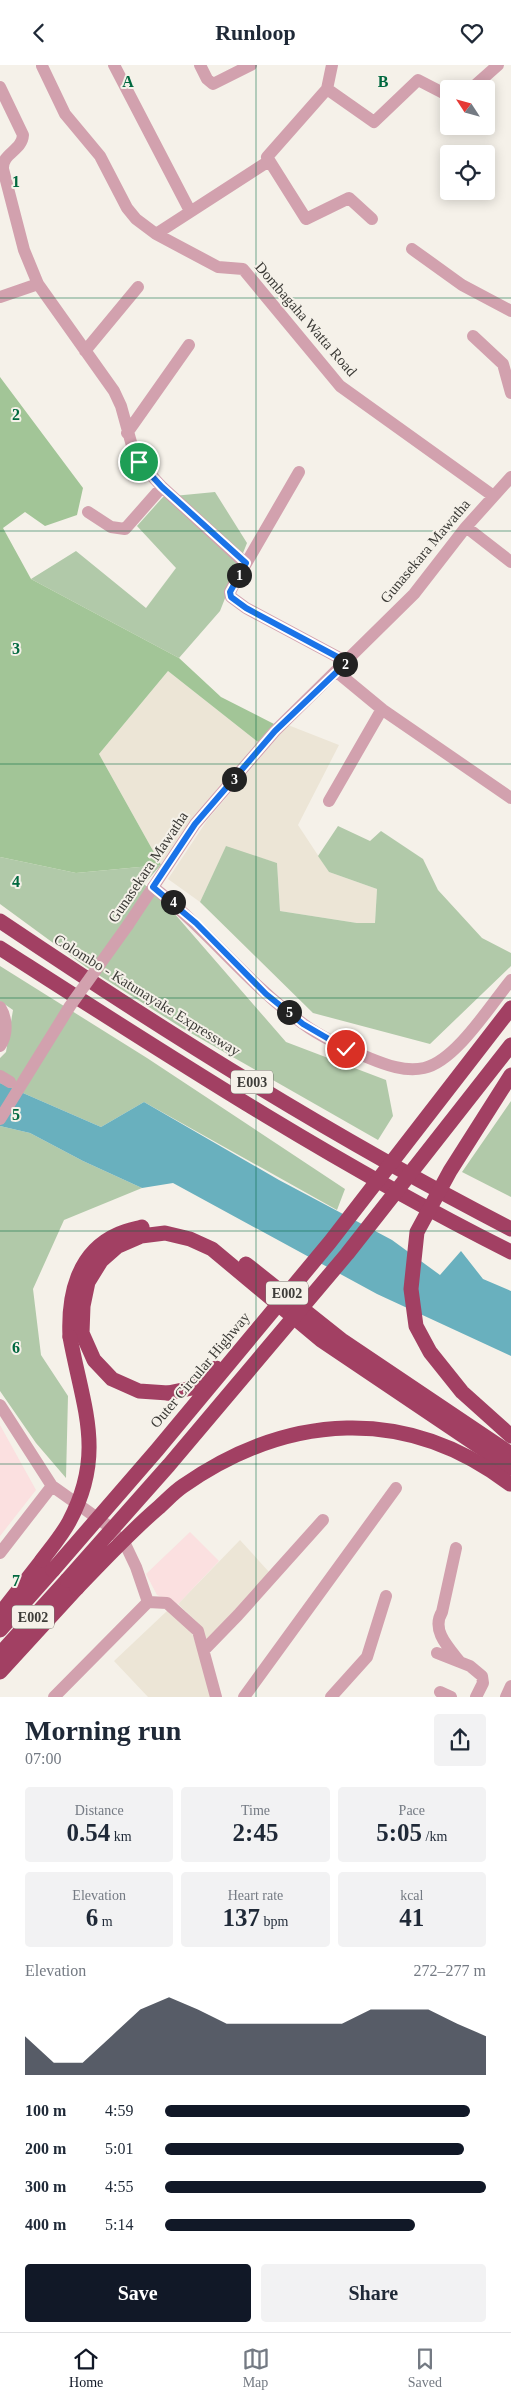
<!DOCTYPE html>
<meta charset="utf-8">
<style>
body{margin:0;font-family:Georgia,serif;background:#f2f2f3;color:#1f2937;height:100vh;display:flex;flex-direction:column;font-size:19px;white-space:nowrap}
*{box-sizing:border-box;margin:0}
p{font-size:16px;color:#747a83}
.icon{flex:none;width:28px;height:28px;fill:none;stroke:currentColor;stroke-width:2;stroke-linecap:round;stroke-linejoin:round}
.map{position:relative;height:1632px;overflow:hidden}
.drawer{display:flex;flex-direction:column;background:#fff;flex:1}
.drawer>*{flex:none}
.needle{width:32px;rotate:306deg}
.fabs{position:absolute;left:440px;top:15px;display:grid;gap:10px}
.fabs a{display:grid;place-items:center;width:55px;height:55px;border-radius:5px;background:#fff;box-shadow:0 2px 12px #0003;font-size:25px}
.pin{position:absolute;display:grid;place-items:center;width:42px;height:42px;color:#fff;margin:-21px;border:2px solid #fff;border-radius:50%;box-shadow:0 1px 5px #0007}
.km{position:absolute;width:25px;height:25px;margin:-12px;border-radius:50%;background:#222;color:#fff;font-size:14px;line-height:25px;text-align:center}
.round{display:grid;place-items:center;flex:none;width:52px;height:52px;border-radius:5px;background:#f2f2f3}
.head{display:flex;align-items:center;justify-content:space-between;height:85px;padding:0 25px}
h1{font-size:28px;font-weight:800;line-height:38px}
.figures{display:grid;grid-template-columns:repeat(3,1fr);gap:8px;height:85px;padding:5px 25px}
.figures div{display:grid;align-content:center;border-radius:5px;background:#f2f2f3;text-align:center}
.figures b{font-size:25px;font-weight:800}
.figures small{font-size:14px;font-weight:400}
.figures p{font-size:14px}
.chart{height:140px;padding:10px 25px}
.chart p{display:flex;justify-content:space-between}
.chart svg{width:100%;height:90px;margin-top:5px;fill:#111827;opacity:.7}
.primary-button{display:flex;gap:10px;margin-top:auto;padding:10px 25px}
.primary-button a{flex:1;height:58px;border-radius:5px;background:#111827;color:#fff;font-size:20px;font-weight:800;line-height:58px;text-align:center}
.primary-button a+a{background:#f2f2f3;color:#1f2937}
ul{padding:0 25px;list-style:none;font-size:16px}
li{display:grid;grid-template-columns:80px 60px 1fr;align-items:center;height:38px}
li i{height:12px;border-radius:6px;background:#111827}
header{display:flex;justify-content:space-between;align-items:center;height:65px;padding:0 25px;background:#fff;font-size:22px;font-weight:800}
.dock{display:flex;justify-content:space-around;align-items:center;height:70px;border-top:1px solid #e0e1e3;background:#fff;font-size:14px;color:#747a83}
.dock a{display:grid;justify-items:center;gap:2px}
.dock .on{color:#111827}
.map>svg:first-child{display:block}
</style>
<header><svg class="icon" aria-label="back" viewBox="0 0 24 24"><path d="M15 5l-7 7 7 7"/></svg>Runloop<svg class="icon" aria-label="heart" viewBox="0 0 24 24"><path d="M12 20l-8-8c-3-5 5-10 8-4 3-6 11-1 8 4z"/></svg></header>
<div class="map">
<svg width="511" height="1632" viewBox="0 0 511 1632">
<rect width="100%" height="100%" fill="#f5f1e9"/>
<path fill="#ece5d6" d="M168,606L258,677L161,800L99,689Z
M288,660L339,680L298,760L329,807L377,824L375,858H357L280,846L277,798L226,782L200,837L168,814L208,754Z
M240,1475L270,1508L206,1575L198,1558L178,1539Z
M168,1545L192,1568L214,1632H148L114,1596Z"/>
<path fill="#fbe0e0" d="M0,1360L36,1425L0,1471Z
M190,1467L219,1496L178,1539L157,1530L146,1509Z"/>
<path fill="#b1c9a9" d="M215,427L247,478L220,546L179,593L31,514L76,486L146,543L176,503L137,461L163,432Z
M338,761L370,776L381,766L423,794L438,825L482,873L511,888V901L430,979L313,948L200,837L226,781L277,798L280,846L357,858H375L377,824L329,807L318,791Z
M0,792L76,808L161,800L144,819L167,840L286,977L386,1015L393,1051L378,1075L182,963L86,902L0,839Z
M0,901L147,993L345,1124L337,1145L144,1037L101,1062L0,1018V993L6,987L13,945L0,936Z
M511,1036V1132L462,1107Z
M0,1061L30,1068L83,1096L142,1123L64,1155L33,1224L41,1290L68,1331L66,1413L36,1378L0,1326Z"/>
<path fill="#a2c597" d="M0,312L83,423L77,450L45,461L25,447L3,463L31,514L179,593L221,632L274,659L258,677L168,606L99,689L161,800L76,808L0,792Z"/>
<path fill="#69b0be" d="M0,1018L101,1062L144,1037L279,1115L392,1175L440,1210L461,1186L483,1214L511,1226V1291L377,1229L173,1118L142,1123L83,1096L30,1068L0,1061Z"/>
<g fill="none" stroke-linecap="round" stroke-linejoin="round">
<path stroke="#d2a1ae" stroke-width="12" d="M114,0L190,146
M200,0L207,14L213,19L251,0
M332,0L327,24L267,92L306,154L349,133L372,154
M42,1L65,49L100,91L127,143L136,154L156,169L218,202L243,204L340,321L492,430
M0,22L23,70C22,86 2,88 3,104L24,185L38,219L114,326L121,341L134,388L139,397L162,422L245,498
M327,24L374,57L418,15L449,31
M471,24L498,0
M156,169L269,96
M412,184L462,220L511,246
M0,232L38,219
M473,271L503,299L511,328
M85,286L138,222
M127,368L189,280
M299,407L233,521L230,527L231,532L246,543L347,597
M88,447L111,462L125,464L162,422
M466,462L511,497
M337,607L383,645L511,733
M329,736L382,644
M153,822C206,863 247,918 302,958C322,973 346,983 369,993C386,1000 405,1007 424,1003C456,996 491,939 511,915
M128,860L195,759L275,666L414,529L466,462L511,412
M0,942C7,953 8,970 0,981
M0,1011L10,1017
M0,1340L52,1421L107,1460L126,1481L136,1502L148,1537L167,1538L198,1566L216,1632
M456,1483L442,1547C431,1565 448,1582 460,1597
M0,1488L52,1421
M204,1585L238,1550L323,1455
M437,1588L470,1601L482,1611L483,1618L476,1632
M440,1627L451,1632
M54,1632L148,1537
M244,1632L396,1423
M331,1632L367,1592L386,1531
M506,1632L511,1621"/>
<path stroke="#a24063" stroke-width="15" d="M0,856C165,967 334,1073 511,1164
M0,883C167,990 333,1098 511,1187
M246,1199L343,1276L511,1389
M70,1272C68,1231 77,1187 119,1169C126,1166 135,1164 142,1162
M168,1328L139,1326L112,1314L94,1295L82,1268L83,1241L88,1217L101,1196L118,1181L141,1171L165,1168L190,1174L212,1184L321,1275L511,1403
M0,1549L42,1495
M0,1565L53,1505
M0,1589L67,1515
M0,1607L77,1523"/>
<path stroke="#d2a1ae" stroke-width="12" d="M0,1054L70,941L128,860"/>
<path stroke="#a24063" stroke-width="15" d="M511,1010L450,1106L417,1167L411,1224L416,1261L430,1287L462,1327L511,1371
M168,1328L192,1323L216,1303
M42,1495C51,1483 62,1470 69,1457C106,1388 83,1343 70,1272
M53,1505L157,1385L330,1177L511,943
M67,1515L169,1400L347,1189L511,980
M77,1523C103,1496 129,1468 158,1443C166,1436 174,1427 183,1421C288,1348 406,1340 510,1419"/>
</g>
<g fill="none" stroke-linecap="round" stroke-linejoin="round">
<defs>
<path id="route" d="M139,397L162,422L246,498L230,527L231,532L246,543L347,597L275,666L195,759L153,822L196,858L266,929L303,959L346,984"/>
</defs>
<use href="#route" stroke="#fff" stroke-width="10"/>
<use href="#route" stroke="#1a73e8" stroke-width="6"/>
</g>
<path fill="none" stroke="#00683f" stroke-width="1" stroke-opacity="0.55" d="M256,0V1632M0,233H511M0,466H511M0,699H511M0,933H511M0,1166H511M0,1399H511"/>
<g text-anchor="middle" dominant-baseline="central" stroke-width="4" stroke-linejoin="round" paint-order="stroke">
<g fill="#f5f1e9" stroke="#74726d" stroke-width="1">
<rect x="231" y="1005.5" width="42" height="23" rx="4"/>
<rect x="266" y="1216.5" width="42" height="23" rx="4"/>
<rect x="12" y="1540.5" width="42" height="23" rx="4"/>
</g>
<g font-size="14" font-weight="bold" fill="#3d3c38">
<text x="252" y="1017">E003</text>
<text x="287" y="1228">E002</text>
<text x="33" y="1552">E002</text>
</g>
<g font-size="15" fill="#3d3c38" stroke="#f5f1e9">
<text transform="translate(306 254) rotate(49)">Dombagaha Watta Road</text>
<text transform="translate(425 486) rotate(-50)">Gunasekara Mawatha</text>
<text transform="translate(148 802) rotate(-56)">Gunasekara Mawatha</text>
<text transform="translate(147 930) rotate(32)">Colombo - Katunayake Expressway</text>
<text transform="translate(200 1305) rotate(-50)">Outer Circular Highway</text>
</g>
</g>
<g font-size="16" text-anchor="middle" font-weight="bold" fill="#00683f" stroke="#f5f1e9" stroke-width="4" stroke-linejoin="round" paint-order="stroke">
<text x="128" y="22">A</text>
<text x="383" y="22">B</text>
<text x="16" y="122">1</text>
<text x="16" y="355">2</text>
<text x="16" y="589">3</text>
<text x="16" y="822">4</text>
<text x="16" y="1055">5</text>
<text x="16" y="1288">6</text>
<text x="16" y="1521">7</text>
</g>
</svg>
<div class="fabs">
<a><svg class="needle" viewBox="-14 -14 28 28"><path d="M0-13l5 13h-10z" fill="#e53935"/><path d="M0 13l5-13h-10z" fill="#747a83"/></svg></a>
<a><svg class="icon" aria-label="locate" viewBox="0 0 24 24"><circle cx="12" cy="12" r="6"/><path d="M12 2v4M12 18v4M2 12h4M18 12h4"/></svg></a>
</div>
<div class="pin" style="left:139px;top:397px;background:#1e9e55"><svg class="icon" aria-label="arrive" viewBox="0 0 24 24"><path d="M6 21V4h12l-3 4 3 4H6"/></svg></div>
<div class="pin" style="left:346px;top:984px;background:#d93025"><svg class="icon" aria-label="check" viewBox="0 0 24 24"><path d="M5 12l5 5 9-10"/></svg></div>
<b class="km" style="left:239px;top:510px">1</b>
<b class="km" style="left:345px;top:599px">2</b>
<b class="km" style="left:234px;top:714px">3</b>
<b class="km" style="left:173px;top:837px">4</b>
<b class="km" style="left:289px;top:947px">5</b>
</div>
<section class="drawer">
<div class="head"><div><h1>Morning run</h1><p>07:00</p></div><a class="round"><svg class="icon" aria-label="share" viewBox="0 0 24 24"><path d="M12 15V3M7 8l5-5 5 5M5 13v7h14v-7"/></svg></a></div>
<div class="figures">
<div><p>Distance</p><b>0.54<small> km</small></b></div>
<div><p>Time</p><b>2:45</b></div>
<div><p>Pace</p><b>5:05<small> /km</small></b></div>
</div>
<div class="figures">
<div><p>Elevation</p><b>6<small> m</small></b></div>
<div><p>Heart rate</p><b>137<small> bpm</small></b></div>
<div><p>kcal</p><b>41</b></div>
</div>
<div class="chart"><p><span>Elevation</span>272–277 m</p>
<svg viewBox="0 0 160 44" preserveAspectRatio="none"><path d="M0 44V25L10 38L20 38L30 25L40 12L50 6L60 12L70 19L80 19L90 19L100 19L110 19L120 12L130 12L140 12L150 19L160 25V44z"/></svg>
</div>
<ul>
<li><b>100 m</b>4:59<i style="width:95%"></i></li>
<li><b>200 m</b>5:01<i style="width:93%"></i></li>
<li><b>300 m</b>4:55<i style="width:100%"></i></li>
<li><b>400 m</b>5:14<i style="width:78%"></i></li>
</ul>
<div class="primary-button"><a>Save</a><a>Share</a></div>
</section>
<nav class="dock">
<a class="on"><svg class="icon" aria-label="home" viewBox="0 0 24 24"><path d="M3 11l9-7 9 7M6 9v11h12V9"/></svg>Home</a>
<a><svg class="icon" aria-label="map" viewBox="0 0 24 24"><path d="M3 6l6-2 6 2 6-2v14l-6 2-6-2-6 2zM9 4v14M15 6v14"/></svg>Map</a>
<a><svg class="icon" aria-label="saved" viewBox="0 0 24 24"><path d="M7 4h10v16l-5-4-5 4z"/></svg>Saved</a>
</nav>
